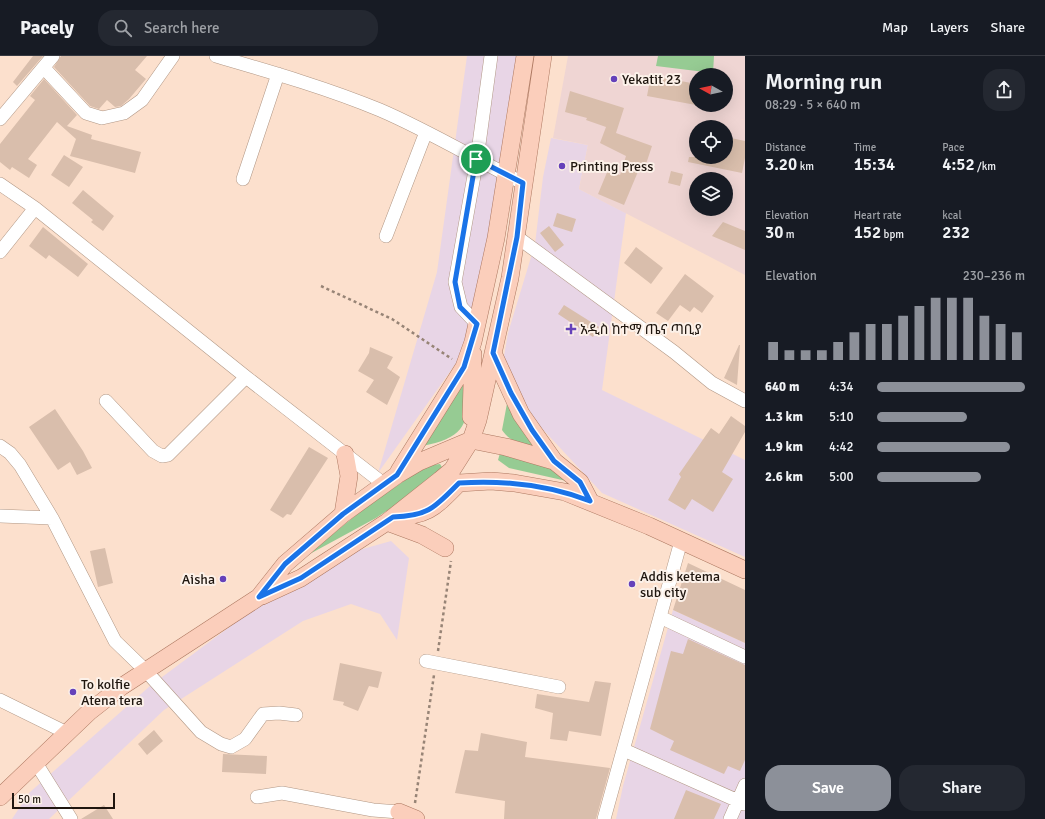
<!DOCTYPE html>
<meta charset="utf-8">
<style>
body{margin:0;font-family:Signika,"Noto Sans Ethiopic",sans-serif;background:#242831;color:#f1f3f6;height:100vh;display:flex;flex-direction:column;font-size:15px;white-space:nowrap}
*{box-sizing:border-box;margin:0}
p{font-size:13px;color:#9ea1a6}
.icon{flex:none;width:22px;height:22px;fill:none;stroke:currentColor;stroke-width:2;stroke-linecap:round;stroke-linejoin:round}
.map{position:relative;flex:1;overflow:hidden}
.panel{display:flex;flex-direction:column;background:#171b24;width:300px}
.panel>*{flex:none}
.needle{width:26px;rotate:278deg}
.buttons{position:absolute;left:689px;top:12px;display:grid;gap:8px}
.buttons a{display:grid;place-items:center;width:44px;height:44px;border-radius:50%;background:#171b24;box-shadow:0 4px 16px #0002;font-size:20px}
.scale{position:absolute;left:12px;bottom:10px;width:103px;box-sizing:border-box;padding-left:4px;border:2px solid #1f160f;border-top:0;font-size:11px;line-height:14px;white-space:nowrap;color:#1f160f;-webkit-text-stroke:3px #fcf1e9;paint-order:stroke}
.pin{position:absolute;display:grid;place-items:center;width:34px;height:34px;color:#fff;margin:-17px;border:2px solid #fff;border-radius:50%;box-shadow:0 1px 4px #0007}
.round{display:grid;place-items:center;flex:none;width:42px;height:42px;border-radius:16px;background:#242831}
.headline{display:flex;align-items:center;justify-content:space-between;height:68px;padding:0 20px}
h1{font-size:22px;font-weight:600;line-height:30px}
.figures{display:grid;grid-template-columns:repeat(3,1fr);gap:6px;height:68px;padding:4px 20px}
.figures div{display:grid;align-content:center}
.figures b{font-size:17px;font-weight:600}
.figures small{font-size:11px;font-weight:400}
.figures p{font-size:11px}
.chart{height:112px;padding:8px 20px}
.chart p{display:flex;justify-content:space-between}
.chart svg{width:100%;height:72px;margin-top:4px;stroke:#8c9099;stroke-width:6}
.action{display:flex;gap:8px;margin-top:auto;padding:8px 20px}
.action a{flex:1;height:46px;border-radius:16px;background:#8c9099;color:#fff;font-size:16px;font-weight:600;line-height:46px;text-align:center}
.action a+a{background:#242831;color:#f1f3f6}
ul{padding:0 20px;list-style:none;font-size:13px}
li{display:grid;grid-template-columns:64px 48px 1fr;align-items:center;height:30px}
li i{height:10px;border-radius:5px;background:#8c9099}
header{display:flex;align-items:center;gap:24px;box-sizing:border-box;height:56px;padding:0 20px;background:#171b24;border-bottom:1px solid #363941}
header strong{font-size:19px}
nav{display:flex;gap:22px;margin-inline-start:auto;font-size:14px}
.search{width:280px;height:36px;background:#242831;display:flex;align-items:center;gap:10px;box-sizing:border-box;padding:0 14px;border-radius:16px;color:#9ea1a6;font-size:15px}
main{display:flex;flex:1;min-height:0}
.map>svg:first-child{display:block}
</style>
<header>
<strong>Pacely</strong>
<div class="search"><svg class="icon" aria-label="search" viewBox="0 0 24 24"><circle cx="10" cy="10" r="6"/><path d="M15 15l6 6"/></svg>Search here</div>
<nav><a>Map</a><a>Layers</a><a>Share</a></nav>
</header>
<main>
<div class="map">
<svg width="745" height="763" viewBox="0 0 745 763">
<rect width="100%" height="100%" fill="#fce0cd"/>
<path fill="#e8d5e6" d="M467,0H518L505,67V107L464,296L378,417L437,216Z
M551,82L588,89L579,133L626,157L602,334L745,404V501L602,437L536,366L503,306L508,277L535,188L543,121Z
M391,485L409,502L397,584L380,558L351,548L303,565L164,654L49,763H12L29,737L150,630L317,506Z
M673,554L745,587V763H616L623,730Z"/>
<path fill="#efd5d3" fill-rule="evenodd" d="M568,0H745V64L740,63L745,64V219L579,133L588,89L553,82ZM696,19H726V49H696ZM696,71H726V101H696ZM696,123H726V153H696Z"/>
<path fill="#96cb93" d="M658,0H714L713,17L656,10Z
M467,320C468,364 471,381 422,390Z
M509,337L538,390C523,389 511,387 502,374Z
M500,397L536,401L571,426L509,412L498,404Z
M440,408L445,416L376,462L306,500L366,451L423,412L432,409Z"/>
<path fill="#d9beac" d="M33,0H43L17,30L13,26Z
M61,0H147L135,14L146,23L129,43L121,50L115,51L107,44L99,53L90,50L54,11Z
M651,19L696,28V49L647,40Z
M44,23L77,59L67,70L92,79L91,83L141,96L135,117L70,100L76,83L57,66L28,103L37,109L29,122L12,111L10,114L0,106V88L35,44L30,40Z
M570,35L624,52L616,77L652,90L646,108L642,106L624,149L598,138L608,114L620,119L626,100L600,87L606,71L586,64L587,62L565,56Z
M726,81L745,85V102L742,117L688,106L689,101H726Z
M64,99L83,111L69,131L51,119Z
M671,115L683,118L680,130L668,127Z
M83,134L114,160L103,175L91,166L93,164L72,147Z
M557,157L576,163L572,176L553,170Z
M723,166L745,175V194L712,180Z
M549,170L564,189L555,196L540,177Z
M43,171L88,208L78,221L49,199L46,203L29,190Z
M636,191L663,212L651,228L624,207Z
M685,218L714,240L702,257L694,251L690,256L680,249L668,265L656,257Z
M564,249L599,271L593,281L558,258Z
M739,289H740L737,329L724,322Z
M370,291L393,301L387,312L400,321L387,349L366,336L374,324L358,315L369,297Z
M55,353L83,395L92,412L77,419L70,406L58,414L29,371Z
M731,360L745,370V376L722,416L733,423L713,456L692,443L685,454L668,444L681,421L679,418L711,372L719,378Z
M309,391L328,402L291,459L287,458L283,462L270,454Z
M105,492L113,527L98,531L90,495Z
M688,507L745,534V587L673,554Z
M688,583L745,609V704L740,715L728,710L724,718L670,694L674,685L650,673L671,595L683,598Z
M340,607L382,616L378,632L369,630L358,655L343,649L344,646L333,644Z
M595,625L611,627L601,680L569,675L567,685L550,683L553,657L535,652L537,638L589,646Z
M154,674L163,685L147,699L138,688Z
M481,677L527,686L525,701L610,712L596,763H504L505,745L455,737L465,694L478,695Z
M223,698L267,700L266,718L222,716Z
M686,734L721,748L714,763H674Z
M104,749L113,763H81Z"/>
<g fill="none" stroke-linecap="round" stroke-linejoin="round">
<defs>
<path id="minor" d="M216,0C271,16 327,32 380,54C429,75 475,103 523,127
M44,12L86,57L102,62L124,57L142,44L173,0
M0,63L53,0
M243,123L278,18
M0,128L35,152L246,321L385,429
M386,180L426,76
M517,181L674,296L712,327L745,345
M0,196L35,152
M477,268L461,251L455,226L477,103L491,0
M106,345L153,395L162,400L168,399L246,321
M0,390L10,397L20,409L52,462L115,585L146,615L201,676L221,688L231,691L245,683L263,658L279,657L296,659
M0,460L52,462
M660,561L745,601
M426,605L559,631
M0,644L67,677
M624,694L745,748
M36,707L71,763
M257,741L282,737L373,754L399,756
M604,763L681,485
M730,763L745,729"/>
<path id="major" d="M493,297L521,358L554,405
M471,361L473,298
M399,415L464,311L473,286L496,182L525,0
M343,458L349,420L345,398
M393,461C429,460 435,451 459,427L491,425L514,427L565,436L649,470L745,514
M387,466L422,479L445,492
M262,540L301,522L387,466L440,424L452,414L471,384L478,364L510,222L543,0
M0,741L89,656L121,631L259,541L285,508L343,458L397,419L419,406L471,384L506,391L554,405L580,426L590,445
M399,756L416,763"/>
</defs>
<use href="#minor" stroke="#b19785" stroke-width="14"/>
<use href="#major" stroke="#ad7861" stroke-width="18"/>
<path stroke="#978476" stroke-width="2.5" stroke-dasharray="3 3" stroke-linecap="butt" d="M321,230L392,263L452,303
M438,595L451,505
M415,747L434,619"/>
<use href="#minor" stroke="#fff" stroke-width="13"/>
<use href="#major" stroke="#fbcebb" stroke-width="17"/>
</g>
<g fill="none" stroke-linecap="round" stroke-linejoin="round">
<defs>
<path id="route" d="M476,103L523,127L517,181L493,297L511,337L532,374L554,405L580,426L590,445C548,429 504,424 459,427C435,451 429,460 393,461L301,522L259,541L285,508L343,458L397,419L464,311L477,268L460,251L455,226Z"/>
</defs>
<use href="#route" stroke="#fff" stroke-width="8"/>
<use href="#route" stroke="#1a73e8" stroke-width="5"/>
</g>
<g fill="#6541ba" stroke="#fcf1e9" stroke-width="1.5">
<circle cx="614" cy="23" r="4"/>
<circle cx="562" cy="110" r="4"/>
<path d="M569 267h4v4h4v4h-4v4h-4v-4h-4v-4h4z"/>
<circle cx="223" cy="523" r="4"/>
<circle cx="632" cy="528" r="4"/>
<circle cx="73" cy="636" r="4"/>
</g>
<g text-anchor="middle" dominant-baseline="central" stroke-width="4" stroke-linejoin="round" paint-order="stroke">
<g font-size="14" fill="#1f160f" stroke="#fcf1e9" text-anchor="start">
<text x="622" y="23">Yekatit 23</text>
<text x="570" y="110">Printing Press</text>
<text x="580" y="273">አዲስ ከተማ ጤና ጣቢያ</text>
<text x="640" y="520">Addis ketema<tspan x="640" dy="16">sub city</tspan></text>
<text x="215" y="523" text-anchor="end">Aisha</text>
<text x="81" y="628">To kolfie<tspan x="81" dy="16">Atena tera</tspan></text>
</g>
</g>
</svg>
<div class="buttons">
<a><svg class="needle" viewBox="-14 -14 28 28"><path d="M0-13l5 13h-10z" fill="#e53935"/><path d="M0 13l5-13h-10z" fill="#9ea1a6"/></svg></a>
<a><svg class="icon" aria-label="locate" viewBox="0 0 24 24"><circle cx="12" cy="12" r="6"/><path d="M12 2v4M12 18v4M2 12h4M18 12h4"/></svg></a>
<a><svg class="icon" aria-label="layers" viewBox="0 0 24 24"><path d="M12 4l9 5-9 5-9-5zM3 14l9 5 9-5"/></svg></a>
</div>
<div class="scale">50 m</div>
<div class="pin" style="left:476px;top:103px;background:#1e9e55"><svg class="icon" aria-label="arrive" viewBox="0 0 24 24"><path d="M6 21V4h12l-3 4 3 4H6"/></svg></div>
</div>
<section class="panel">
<div class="headline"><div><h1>Morning run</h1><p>08:29 · 5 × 640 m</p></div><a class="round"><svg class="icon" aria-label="share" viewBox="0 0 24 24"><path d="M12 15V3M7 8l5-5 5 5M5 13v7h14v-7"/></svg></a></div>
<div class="figures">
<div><p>Distance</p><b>3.20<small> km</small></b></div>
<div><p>Time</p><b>15:34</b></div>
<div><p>Pace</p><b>4:52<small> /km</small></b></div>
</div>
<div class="figures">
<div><p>Elevation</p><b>30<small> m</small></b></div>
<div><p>Heart rate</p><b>152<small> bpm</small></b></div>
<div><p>kcal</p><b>232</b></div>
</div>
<div class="chart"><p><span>Elevation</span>230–236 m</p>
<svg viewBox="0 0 160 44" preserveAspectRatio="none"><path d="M5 44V33M15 44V38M25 44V38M35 44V38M45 44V33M55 44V27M65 44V22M75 44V22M85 44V17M95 44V11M105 44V6M115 44V6M125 44V6M135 44V17M145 44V22M155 44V27"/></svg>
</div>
<ul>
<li><b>640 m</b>4:34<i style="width:100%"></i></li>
<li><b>1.3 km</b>5:10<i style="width:61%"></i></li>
<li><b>1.9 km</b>4:42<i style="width:90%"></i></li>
<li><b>2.6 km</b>5:00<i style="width:70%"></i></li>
</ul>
<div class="action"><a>Save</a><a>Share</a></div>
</section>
</main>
